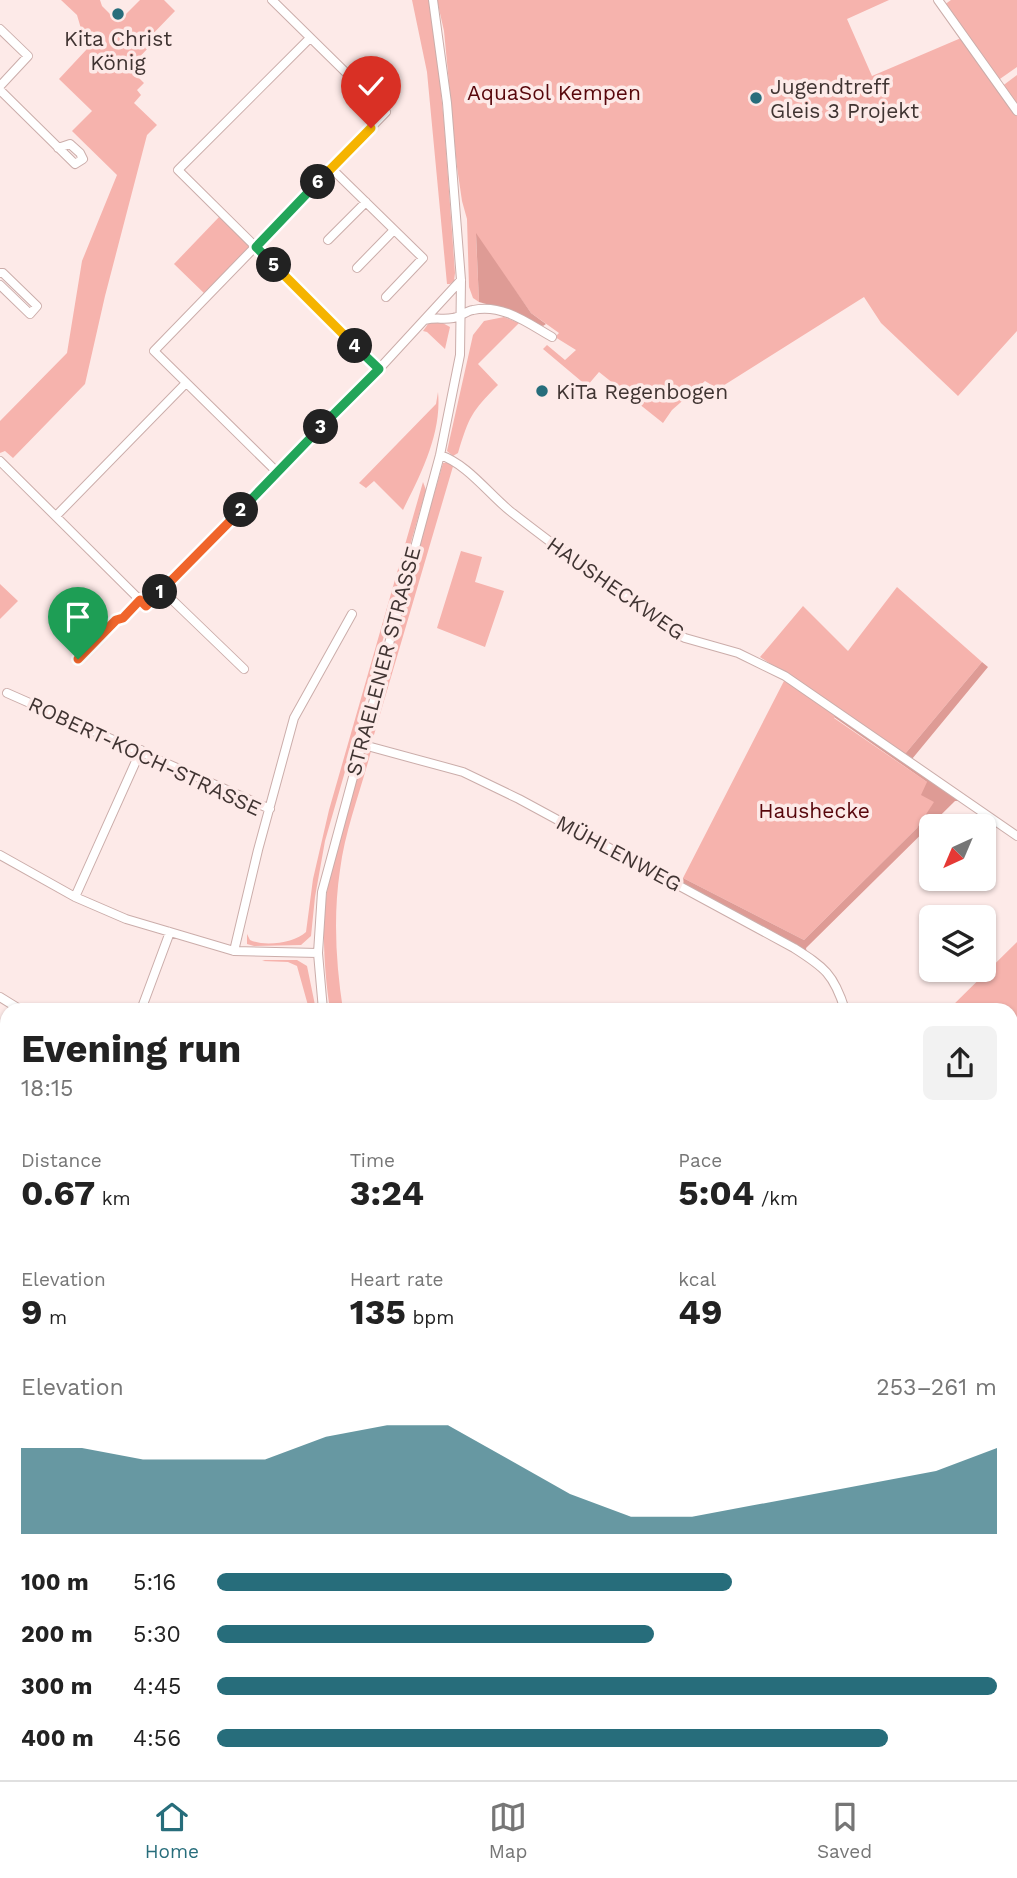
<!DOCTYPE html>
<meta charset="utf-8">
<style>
body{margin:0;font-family:"Work Sans",sans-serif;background:#f2f2f2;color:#222;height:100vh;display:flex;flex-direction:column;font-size:26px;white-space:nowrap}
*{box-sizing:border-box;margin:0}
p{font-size:23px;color:#767676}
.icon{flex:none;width:38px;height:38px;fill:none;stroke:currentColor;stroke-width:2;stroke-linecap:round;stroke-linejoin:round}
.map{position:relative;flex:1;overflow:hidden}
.side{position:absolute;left:0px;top:1003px;width:1018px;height:779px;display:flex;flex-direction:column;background:#fff;border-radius:21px 21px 0 0;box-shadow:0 2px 5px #0004}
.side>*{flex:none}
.needle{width:46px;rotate:224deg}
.controls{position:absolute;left:919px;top:814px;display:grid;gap:14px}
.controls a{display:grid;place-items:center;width:77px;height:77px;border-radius:10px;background:#fff;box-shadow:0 2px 5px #0004;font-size:35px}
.pin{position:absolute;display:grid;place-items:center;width:60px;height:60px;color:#fff;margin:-72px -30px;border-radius:50% 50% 50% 0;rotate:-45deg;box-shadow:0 0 7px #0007}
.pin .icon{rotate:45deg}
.km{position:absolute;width:35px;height:35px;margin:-18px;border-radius:50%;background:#222;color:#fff;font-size:19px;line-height:35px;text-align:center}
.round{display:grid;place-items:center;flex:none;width:74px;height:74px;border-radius:10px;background:#f2f2f2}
.headline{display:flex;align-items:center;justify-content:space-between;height:119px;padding:0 21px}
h1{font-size:38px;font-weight:700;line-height:52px}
.figures{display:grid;grid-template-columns:repeat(3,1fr);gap:10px;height:119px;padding:7px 21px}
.figures div{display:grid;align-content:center}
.figures b{font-size:35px;font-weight:700}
.figures small{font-size:19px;font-weight:400}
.figures p{font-size:19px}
.chart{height:196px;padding:14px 21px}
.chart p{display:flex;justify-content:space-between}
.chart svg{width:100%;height:126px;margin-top:7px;fill:#276d7b;opacity:.7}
ul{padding:0 21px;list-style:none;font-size:23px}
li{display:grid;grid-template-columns:112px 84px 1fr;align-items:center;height:52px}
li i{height:18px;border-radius:9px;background:#276d7b}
.tab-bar{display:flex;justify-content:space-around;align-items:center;height:98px;border-top:2px solid #e0e0e0;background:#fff;font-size:19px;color:#767676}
.tab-bar a{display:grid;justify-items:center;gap:4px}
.tab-bar .current{color:#276d7b}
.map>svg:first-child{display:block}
</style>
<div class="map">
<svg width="1017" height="1780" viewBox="0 0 1017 1780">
<rect width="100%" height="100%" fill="#fdeae8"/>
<path fill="#f6b3ad" d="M61,0H100L102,6L118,22L140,0H164L175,11L147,40L151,45L129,68L144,83L137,90L141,95L134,103L157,125L147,135L105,296L85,384L13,458L5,451L0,453V421L67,353L82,261L117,175L72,131L92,111L59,79L87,49L77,15Z
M412,0H429L436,45L444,122L455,273L454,281L450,284H447L427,72Z
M437,0H889L847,19L872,76L961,38L1017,114V331L958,396L881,323L864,297L718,389L705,381L672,410L663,423L599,372L587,386L543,349L547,345L565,360L576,350L555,337L559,333L531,313L476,235L479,302L473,298L469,287L467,219L462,201L457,167L444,31Z
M951,0H1017V67L997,81L944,5Z
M1017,75V107L1001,87Z
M220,216L251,246L206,295L174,264Z
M504,317L519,323L478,364L498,385C471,412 469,417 458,453L453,456L447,451L473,335L484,321Z
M439,321L450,327L445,349L427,332L423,331L428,324Z
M438,392C442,433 421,474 403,510L374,481L366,488L359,483L436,404Z
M443,463H454L371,745L365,740L366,732Z
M423,482L426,490L325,841L315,897L311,936L301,945L254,946L247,944V934L250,940C264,947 295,943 306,932L313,879L329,810Z
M505,503L686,636L670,627L584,565Z
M461,551L482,557L475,582L504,591L485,647L437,628Z
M0,584L18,601L0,619Z
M897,587L982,662L905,754L760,657L803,606L848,651Z
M785,679L836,714L834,718L927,782L935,802L917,828L804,940L683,878Z
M366,750L371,751C361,790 345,830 340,870C333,917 336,964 343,1010H330C324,970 321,925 328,885C336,841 350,797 361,753Z
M1017,942V1067L1012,1073V1010H948Z
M265,960H297L307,966L316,1010L309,1009L297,966L288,962L262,961Z
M0,1072L7,1077V1120L0,1107Z"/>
<path fill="#de9b95" d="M476,233L531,313L546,324L543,326L537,324L508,310L479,302Z
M982,662L988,667L912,759L905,754Z
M836,714L962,801H955L806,948L807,954L680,883L683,878L804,940L917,828L934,802L921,795L927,782L834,717Z"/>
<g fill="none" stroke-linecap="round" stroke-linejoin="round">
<defs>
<path id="minor" d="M272,0L386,112L154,351L277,472
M938,0L1017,111
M0,29L28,56L0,86
M310,38L178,170L379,369
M0,90L4,94L75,164L83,159L80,153L70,144L58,148
M332,169L423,258L386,297
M328,240L366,202
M357,268L394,230
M0,273H3L37,306L30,314L0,285
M425,320C436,317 443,320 453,318C460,317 466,311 473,310C502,303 529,324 552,337
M440,455C467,464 488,493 510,511C562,552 616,590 669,630L685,638L738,653L785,676L1017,836
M0,461L146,606L379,369L461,280
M56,516L186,383
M162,590L244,669
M78,659L115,620L123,618L140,600
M7,693L270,809
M360,744L463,772L519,799L794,948C824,967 834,974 845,1010
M0,855L75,897L126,919L170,932L234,951L318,953
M75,897L141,750
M234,951L258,850L294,718L352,614
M0,997L21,1010
M141,1010L170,932
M323,1010L318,953L322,892L440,455L460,355L461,280L447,103L433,0
M0,1111L7,1128
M0,1185L7,1161
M1012,1413L1017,1422"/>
<path id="major" d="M0,1221L7,1226
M521,1774L523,1780"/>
</defs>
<use href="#minor" stroke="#cbadaa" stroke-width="10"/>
<use href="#major" stroke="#d1cece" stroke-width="12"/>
<use href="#minor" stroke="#fff" stroke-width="8"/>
<use href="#major" stroke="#8cdcec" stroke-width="10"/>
</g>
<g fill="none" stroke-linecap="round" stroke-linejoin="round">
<defs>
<path id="split-1" d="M78,659L116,620L123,618L140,600L146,606L160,592"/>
<path id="split-2" d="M160,592L241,510"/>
<path id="split-3" d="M241,510L321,427"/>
<path id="split-4" d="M321,427L379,369L355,346"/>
<path id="split-5" d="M274,265L355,346"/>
<path id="split-6" d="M274,265L256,247L318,182"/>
<path id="split-7" d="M318,182L371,128"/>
</defs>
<use href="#split-1" stroke="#fff" stroke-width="14"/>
<use href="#split-2" stroke="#fff" stroke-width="14"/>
<use href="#split-3" stroke="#fff" stroke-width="14"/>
<use href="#split-4" stroke="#fff" stroke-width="14"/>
<use href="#split-5" stroke="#fff" stroke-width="14"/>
<use href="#split-6" stroke="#fff" stroke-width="14"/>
<use href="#split-7" stroke="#fff" stroke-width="14"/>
<use href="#split-1" stroke="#f0652b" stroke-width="9"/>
<use href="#split-2" stroke="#f0652b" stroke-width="9"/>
<use href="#split-3" stroke="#22a559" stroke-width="9"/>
<use href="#split-4" stroke="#22a559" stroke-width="9"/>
<use href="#split-5" stroke="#f5b400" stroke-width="9"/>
<use href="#split-6" stroke="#22a559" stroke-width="9"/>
<use href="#split-7" stroke="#f5b400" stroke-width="9"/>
</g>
<g fill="#276d7b" stroke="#fdeae8" stroke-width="2.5">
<circle cx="118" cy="14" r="7"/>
<circle cx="756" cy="98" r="7"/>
<circle cx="542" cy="391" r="7"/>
</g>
<g text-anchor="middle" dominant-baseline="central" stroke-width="7" stroke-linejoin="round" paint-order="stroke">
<g font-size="21" fill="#403432" stroke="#fdeae8" text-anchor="start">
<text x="118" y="38" text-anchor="middle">Kita Christ<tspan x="118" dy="24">König</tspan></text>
<text x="770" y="86">Jugendtreff<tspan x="770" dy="24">Gleis 3 Projekt</tspan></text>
<text x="556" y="391">KiTa Regenbogen</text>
</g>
<g font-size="21" fill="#57060b" stroke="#fdeae8">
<text x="554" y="92">AquaSol Kempen</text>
<text x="814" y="810">Haushecke</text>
</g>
<g font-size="21" fill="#403432" stroke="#fdeae8">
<text transform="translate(616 588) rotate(35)">HAUSHECKWEG</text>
<text transform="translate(383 661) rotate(-75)">STRAELENER STRASSE</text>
<text transform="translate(145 756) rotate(25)">ROBERT-KOCH-STRASSE</text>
<text transform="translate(619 853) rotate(28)">MÜHLENWEG</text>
</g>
</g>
</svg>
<div class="controls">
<a><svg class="needle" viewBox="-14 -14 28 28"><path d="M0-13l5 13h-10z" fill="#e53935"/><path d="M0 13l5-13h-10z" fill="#767676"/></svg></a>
<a><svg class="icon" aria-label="layers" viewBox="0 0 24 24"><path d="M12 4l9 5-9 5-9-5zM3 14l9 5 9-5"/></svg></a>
</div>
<div class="pin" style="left:78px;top:659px;background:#1e9e55"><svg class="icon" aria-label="arrive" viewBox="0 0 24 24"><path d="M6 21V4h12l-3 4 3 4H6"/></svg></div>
<div class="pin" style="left:371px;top:128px;background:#d93025"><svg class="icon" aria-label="check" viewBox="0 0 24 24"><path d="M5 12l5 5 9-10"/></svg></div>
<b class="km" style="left:160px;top:592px">1</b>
<b class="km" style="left:241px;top:510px">2</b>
<b class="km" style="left:321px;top:427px">3</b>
<b class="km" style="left:355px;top:346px">4</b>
<b class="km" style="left:274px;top:265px">5</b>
<b class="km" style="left:318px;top:182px">6</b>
<section class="side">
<div class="headline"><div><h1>Evening run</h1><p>18:15</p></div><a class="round"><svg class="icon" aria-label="share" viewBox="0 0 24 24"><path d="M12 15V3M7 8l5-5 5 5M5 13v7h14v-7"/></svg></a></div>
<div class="figures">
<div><p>Distance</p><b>0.67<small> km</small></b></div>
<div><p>Time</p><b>3:24</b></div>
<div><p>Pace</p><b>5:04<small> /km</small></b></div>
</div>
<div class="figures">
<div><p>Elevation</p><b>9<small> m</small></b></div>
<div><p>Heart rate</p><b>135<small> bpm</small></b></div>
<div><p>kcal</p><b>49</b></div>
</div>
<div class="chart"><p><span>Elevation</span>253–261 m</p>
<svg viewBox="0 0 160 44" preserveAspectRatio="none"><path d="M0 44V14L10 14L20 18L30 18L40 18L50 10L60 6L70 6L80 18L90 30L100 38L110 38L120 34L130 30L140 26L150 22L160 14V44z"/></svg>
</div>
<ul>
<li><b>100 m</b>5:16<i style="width:66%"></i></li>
<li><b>200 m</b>5:30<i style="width:56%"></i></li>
<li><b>300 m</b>4:45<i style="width:100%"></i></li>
<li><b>400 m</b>4:56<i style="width:86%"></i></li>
</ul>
</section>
</div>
<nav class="tab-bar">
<a class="current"><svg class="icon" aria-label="home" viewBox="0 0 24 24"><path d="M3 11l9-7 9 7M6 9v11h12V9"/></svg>Home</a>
<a><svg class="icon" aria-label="map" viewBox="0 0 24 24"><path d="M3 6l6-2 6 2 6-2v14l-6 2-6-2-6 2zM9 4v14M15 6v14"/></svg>Map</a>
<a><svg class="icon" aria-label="saved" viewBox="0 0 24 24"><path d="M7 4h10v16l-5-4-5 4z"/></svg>Saved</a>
</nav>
